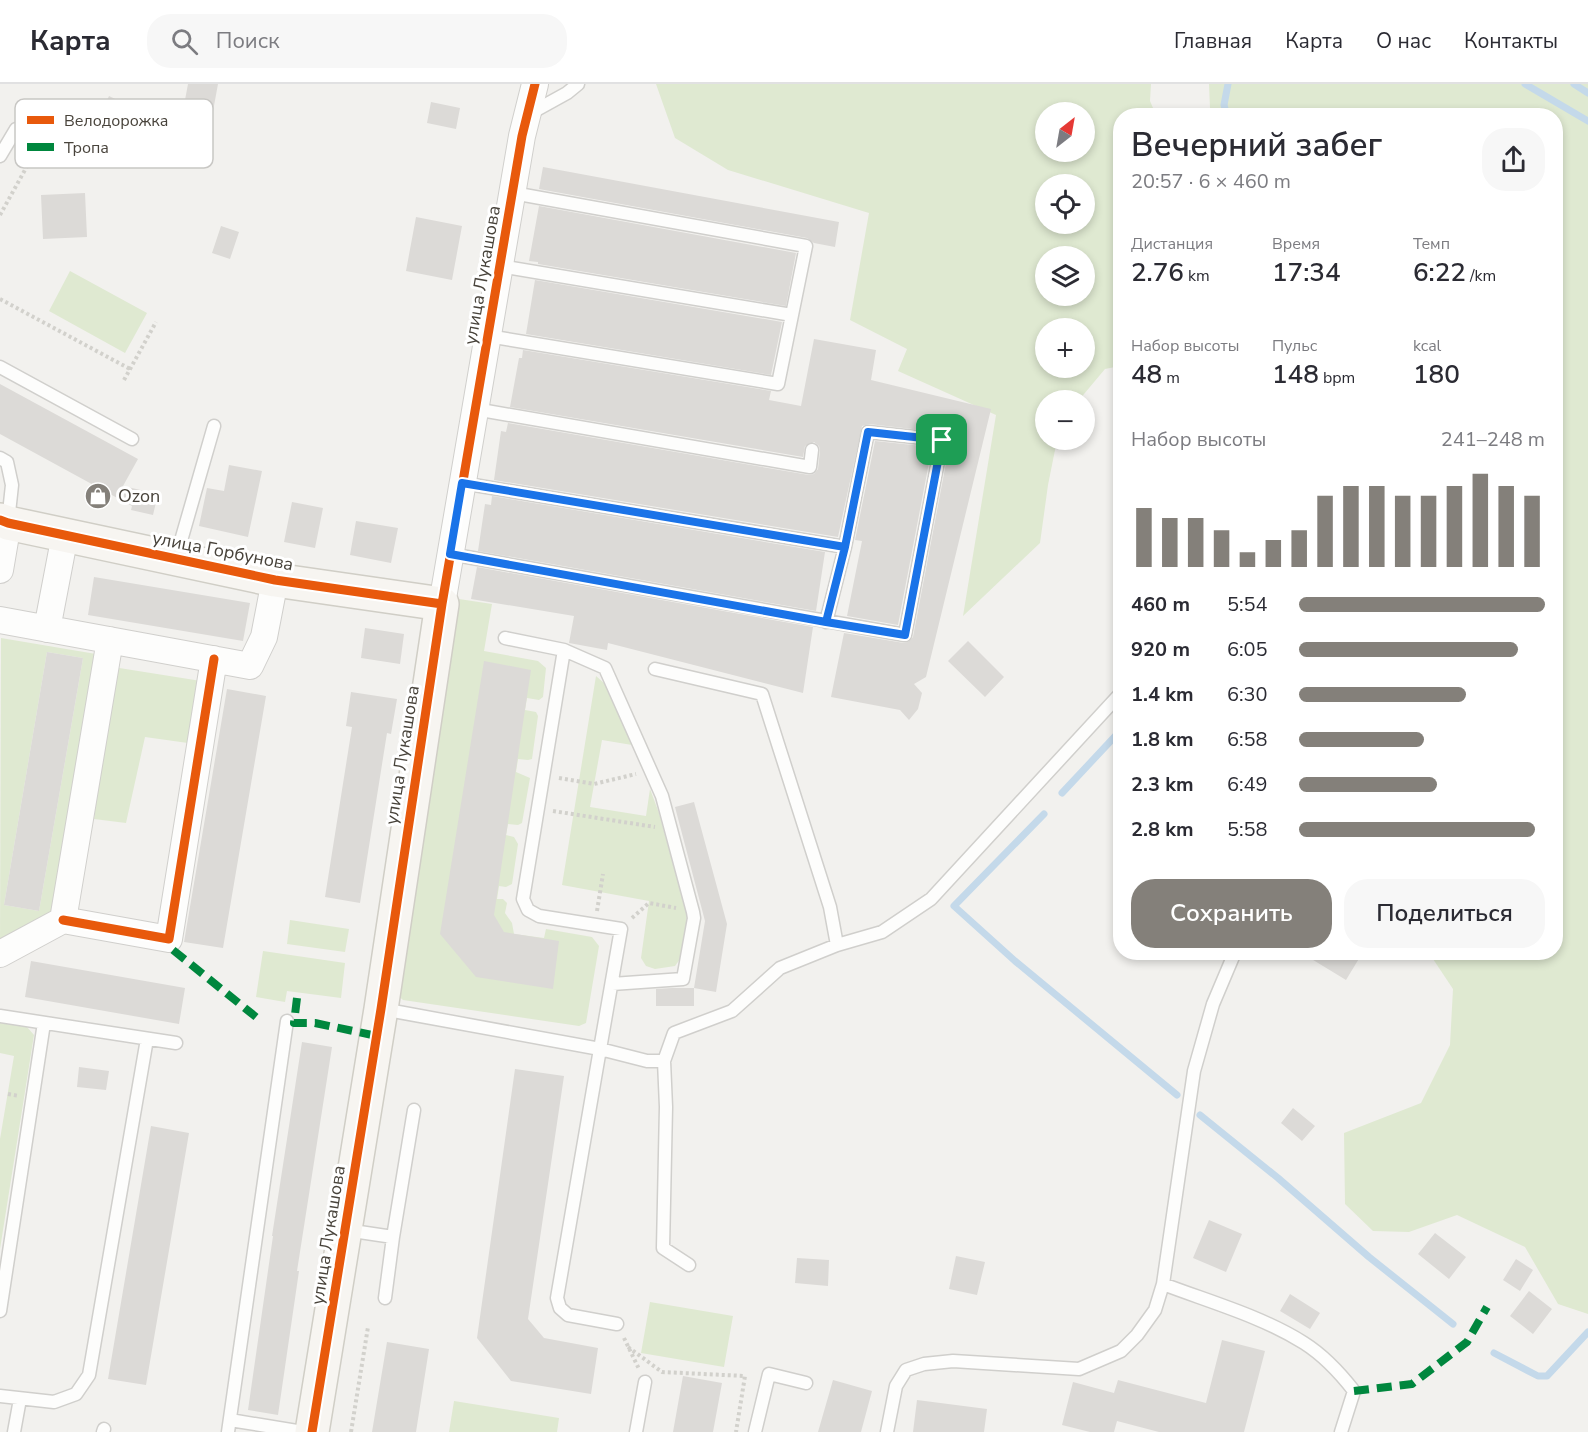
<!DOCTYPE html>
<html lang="ru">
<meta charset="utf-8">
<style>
body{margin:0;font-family:"Nunito Sans",sans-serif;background:#f7f7f7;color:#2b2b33;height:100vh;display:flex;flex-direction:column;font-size:22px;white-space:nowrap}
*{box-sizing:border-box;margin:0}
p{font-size:20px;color:#7c7c81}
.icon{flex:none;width:33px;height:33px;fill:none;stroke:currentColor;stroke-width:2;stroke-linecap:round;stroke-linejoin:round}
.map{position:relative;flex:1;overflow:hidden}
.sheet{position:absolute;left:1113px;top:24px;width:450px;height:852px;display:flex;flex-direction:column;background:#fff;border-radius:24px;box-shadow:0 3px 9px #0003}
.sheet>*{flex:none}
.needle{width:39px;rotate:31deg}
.controls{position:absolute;left:1035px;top:18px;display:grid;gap:12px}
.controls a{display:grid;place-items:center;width:60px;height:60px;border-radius:50%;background:#fff;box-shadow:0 3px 9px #0003;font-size:30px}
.pin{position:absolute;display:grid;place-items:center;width:51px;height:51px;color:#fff;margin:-26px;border-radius:12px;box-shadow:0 3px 9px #0006}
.round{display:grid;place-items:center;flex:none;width:63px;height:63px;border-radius:24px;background:#f7f7f7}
.summary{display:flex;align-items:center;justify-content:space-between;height:102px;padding:0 18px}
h1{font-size:33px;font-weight:600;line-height:45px}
.stats{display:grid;grid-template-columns:repeat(3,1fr);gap:9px;height:102px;padding:6px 18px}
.stats div{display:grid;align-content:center}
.stats b{font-size:26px;font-weight:600}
.stats small{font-size:16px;font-weight:400}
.stats p{font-size:16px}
.chart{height:168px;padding:12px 18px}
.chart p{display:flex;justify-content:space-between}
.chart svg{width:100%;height:108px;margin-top:6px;stroke:#84807a;stroke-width:6}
.cta{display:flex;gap:12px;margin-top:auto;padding:12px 18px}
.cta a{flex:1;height:69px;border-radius:24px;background:#84807a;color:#fff;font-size:24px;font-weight:600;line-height:69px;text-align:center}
.cta a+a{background:#f7f7f7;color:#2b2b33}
ul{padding:0 18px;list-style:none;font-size:20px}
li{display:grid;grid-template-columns:96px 72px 1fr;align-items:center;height:45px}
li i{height:15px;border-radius:8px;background:#84807a}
header{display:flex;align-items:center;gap:36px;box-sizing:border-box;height:84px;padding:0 30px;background:#fff;border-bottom:2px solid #e1e1e2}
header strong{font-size:28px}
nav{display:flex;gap:33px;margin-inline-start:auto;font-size:21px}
.search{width:420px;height:54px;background:#f7f7f7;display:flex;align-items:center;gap:15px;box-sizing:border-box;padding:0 21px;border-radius:24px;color:#7c7c81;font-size:22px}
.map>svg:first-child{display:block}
</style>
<header>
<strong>Карта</strong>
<div class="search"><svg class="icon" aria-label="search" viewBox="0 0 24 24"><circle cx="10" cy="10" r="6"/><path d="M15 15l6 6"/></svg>Поиск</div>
<nav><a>Главная</a><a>Карта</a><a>О нас</a><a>Контакты</a></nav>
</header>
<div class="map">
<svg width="1588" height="1348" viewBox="0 0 1588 1348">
<rect width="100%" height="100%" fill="#f2f1ee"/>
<path fill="#dfe9d1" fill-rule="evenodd" d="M656,0H1151L1150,17L1156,31L1120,32V282L1105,285L1079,316H1046V356H1057L1048,401L1040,459L963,532L996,331L898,287L907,265L850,236L869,129L728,86L675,54ZM1046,28H1084V68H1046ZM1046,100H1084V140H1046ZM1046,172H1084V212H1046ZM1046,244H1084V284H1046Z
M1209,0H1588V1230L1558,1220L1525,1163L1457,1131L1409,1148L1373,1147L1345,1120L1344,1049L1421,1019L1450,961L1453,905L1429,869L1556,868V32H1295L1286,26L1285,31H1220L1210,24Z
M70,187L147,229L125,269L49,227Z
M459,515L492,520L484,567L538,577L546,584L543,613L539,616L527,614L525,626L536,628L538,632L532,675L528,676L518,675L516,688L530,694L522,739L518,741L508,740L506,751L514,753L518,760L512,800L506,803L499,802L497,815H503L507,819L505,829L512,839L514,850L544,854L546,845L592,853L599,862L586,939L579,942L403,916L396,910L452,526Z
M1,554L96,570L53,831L0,861ZM47,568L83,574L39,827L4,821Z
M113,583L201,597L195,660L145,653L126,739L94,735Z
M596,592L604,599L608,607L632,661L602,656L590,723L646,732L650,705L659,729L687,832L683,871L675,882L655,885L646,882L641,874L649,817L562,801Z
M290,836L349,845L345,868L287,860Z
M263,867L345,879L341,914L287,907L285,918L256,913Z
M0,939L27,943L34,951L0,1165V1055L14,972L0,969Z
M650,1218L733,1232L724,1283L641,1269Z
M454,1317L559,1334L557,1348H449Z"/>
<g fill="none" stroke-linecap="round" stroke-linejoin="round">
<path stroke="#c4d9ea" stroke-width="7" d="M1525,0L1588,37
M1574,0L1588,9
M1227,32L1224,21L1228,0
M1062,709L1120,647
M1044,730L954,822L1015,877L1177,1011
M1200,1031L1278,1094L1369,1173L1453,1240
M1494,1269L1538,1292H1547L1588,1248"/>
</g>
<path fill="#dcdad7" d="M188,0H218L211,38L182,32Z
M109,12L153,33L132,78L88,57Z
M431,18L460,24L456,45L427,39Z
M543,83L839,138L835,163L814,159L807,154L539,105Z
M85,109L87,153L43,155L41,111Z
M539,122L796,169L786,222L538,180V178L529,177Z
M416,133L462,142L452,196L406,187Z
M221,142L239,148L230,175L212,169Z
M535,196L782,238L771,291L526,250Z
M814,255L876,266L871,296L991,325L926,593L914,600L922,609L918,625L909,636L900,626L831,613L844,549L904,559L908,558L913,553L950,358L947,349L869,340L862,342L838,453L494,396L501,347L506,348L508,339L809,391L814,390L818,385L820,367L819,362L814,358L805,362L803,373L510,323L519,274H522L523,266L771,307L769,316L801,322Z
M0,300L138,375L123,402L158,410L153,431L131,426L132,422L0,350Z
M875,357L932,363L898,541L847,532L862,457L855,456Z
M229,381L262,387L248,453L199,442L207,404L224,407Z
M492,412L825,468L816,527L478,467L485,420L491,421Z
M292,418L323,424L315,464L284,458Z
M356,437L398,444L391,479L350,471Z
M477,483L813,543L803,609L608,559L607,566L569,559L574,532L471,515Z
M94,493L250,519L243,557L88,531Z
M365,544L404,550L400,580L361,574Z
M968,557L1004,593L985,613L948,577Z
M47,568L83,574L39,827L4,821Z
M484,577L531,586L494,831L504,848L559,857L553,905L476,893L440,850Z
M227,605L266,612L223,864L184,858Z
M351,608L397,615L391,650L387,649L360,819L325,813L352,643L346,642Z
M694,718L727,840L716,908L694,904L705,837L675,723Z
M1300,868H1363L1346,896Z
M31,877L185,904L179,940L25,913Z
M672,904H694V922H656V905Z
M302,958L332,963L297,1187H299L278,1331L248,1326L273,1152H272Z
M79,983L109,987L106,1006L77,1003Z
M515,985L564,992L528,1235L544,1254L598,1264L591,1310L511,1297L477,1254Z
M1293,1024L1315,1042L1302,1057L1281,1039Z
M151,1042L189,1049L146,1301L108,1295Z
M1209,1136L1242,1150L1226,1188L1193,1174Z
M1435,1149L1466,1173L1449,1195L1418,1170Z
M956,1172L985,1178L977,1211L949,1205Z
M797,1174L829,1176L828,1202L795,1199Z
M1516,1175L1533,1186L1520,1207L1503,1196Z
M1529,1207L1552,1225L1533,1250L1510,1232Z
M1290,1210L1320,1229L1310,1245L1280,1227Z
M1222,1256L1265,1267L1244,1348H1159L1117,1337L1114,1348H1090L1062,1341L1073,1298L1114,1309L1118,1296L1206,1319Z
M387,1258L429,1265L416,1348H372Z
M683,1292L722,1299L713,1348H673Z
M833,1296L872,1307L861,1348H818Z
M917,1316L987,1325L984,1348H913Z"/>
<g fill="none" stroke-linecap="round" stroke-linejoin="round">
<defs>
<path id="lane" d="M529,30L567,9L578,0
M0,72L16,45
M500,182L792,231
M488,252L778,300L806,162L513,109
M0,283L132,355
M475,325L810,383L812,366
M0,374L7,378L12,401L8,438
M462,399L845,463
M450,470L905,551L942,356L868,348L845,463L826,538
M176,474L214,342
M564,566L605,584L662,712L693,828L694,834L683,895L612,900
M655,585L762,610L830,823L837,861
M382,925L600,965L621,845L539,832L528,826L523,815L564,566L505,554
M0,932L176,959
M346,1146L393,1153L414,1026
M689,1181L663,1164L666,1023L664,977L674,949L732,927L780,884L837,861L882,848L931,815L1120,610
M1163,1200C1210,1218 1261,1232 1304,1259C1323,1271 1340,1289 1354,1307L1341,1348
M385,1214L393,1153
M0,1227L44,939
M617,1240L568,1231L560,1224L557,1214L600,965L647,977H664
M0,1312L54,1318L76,1310L89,1291L147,955
M230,1336L303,1348
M14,1348L20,1315
M103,1348L104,1345
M228,1348L287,937
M636,1348L645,1298
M755,1348L769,1290L806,1299
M887,1348L896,1302L906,1286L924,1280L953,1277L1079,1285L1121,1267L1137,1251L1155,1226L1163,1200L1194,987L1213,920L1235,868"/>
<path id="street" d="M0,486L8,439
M442,520L522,52L535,0
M0,536L250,582L264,553L275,496
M47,545L65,451
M63,836L169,855L214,575
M0,870L63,836L110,556"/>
<path id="secondary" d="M0,436L8,439L275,496L442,520L381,925L312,1348"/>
</defs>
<use href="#lane" stroke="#d0cfcc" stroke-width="15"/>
<use href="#street" stroke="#d0cfcc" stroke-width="28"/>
<use href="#secondary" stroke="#d0cec6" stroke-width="36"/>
<path stroke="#d2d1cc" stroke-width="4" stroke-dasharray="3 3" stroke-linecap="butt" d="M0,131L41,57
M0,215L130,285
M124,296L156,238
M559,694L594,700L636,690
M553,727L655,743
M597,827L603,790
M632,834L649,819L676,824
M8,1010L19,1012
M624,1254L639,1285
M628,1263L662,1288L745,1292L736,1348
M351,1348L368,1243"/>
<use href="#lane" stroke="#fdfdfc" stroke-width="12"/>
<use href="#street" stroke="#fdfdfc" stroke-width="26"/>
<use href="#secondary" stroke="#f7f5f1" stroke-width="33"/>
<path stroke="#00873e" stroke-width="8" stroke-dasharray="15 8" stroke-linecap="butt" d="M173,866L256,933
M297,914L294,939H315L377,952
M1354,1307L1412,1300L1467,1258L1487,1223"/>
<defs>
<path id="cycleway" d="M0,436L8,439L275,496L442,520
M63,836L169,855L214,575
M312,1348L381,925L442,520L522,52L535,0"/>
</defs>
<use href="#cycleway" stroke="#fff" stroke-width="13"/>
<use href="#cycleway" stroke="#e8590c" stroke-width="9"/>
</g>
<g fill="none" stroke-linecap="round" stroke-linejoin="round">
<defs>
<path id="route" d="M942,356L868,348L845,463L826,538L450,470L462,399L845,463L826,538L905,551L942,356"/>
</defs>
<use href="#route" stroke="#fff" stroke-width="12"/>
<use href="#route" stroke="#1a73e8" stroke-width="8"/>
</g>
<defs>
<symbol id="shop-disc" viewBox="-11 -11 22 22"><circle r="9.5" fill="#84807a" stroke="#fff"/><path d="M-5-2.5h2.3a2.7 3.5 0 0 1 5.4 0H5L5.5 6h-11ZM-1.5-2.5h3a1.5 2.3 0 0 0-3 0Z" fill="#fff"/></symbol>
</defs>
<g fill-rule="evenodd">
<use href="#shop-disc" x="83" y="397" width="30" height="30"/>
</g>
<g text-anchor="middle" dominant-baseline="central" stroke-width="6" stroke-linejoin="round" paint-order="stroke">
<g font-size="18" fill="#48433b" stroke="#fff">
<text transform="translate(482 191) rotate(-80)">улица Лукашова</text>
<text transform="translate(223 467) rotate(11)">улица Горбунова</text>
<text transform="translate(402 671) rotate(-81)">улица Лукашова</text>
<text transform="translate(328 1151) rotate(-81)">улица Лукашова</text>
</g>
<g font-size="18" fill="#48433b" stroke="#fff" text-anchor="start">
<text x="118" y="412">Ozon</text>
</g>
</g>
<rect x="15" y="15" width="198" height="69" rx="9" fill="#fff" stroke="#c8c7c4" stroke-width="1.5"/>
<rect x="27" y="32" width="27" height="8" fill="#e8590c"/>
<rect x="27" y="59" width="27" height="8" fill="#00873e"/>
<g font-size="16" fill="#48433b">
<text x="64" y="42">Велодорожка</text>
<text x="64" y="69">Тропа</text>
</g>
</svg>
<div class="controls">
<a><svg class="needle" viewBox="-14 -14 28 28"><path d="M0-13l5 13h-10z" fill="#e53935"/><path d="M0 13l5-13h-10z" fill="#7c7c81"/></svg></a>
<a><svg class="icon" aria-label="locate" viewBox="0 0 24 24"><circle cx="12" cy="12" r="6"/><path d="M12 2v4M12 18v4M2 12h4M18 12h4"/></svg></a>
<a><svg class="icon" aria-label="layers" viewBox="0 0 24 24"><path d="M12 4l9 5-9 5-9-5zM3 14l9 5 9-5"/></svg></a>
<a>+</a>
<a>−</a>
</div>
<div class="pin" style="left:942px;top:356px;background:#1e9e55"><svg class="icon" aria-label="arrive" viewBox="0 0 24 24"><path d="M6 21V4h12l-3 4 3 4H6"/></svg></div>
<section class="sheet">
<div class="summary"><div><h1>Вечерний забег</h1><p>20:57 · 6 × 460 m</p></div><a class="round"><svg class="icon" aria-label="share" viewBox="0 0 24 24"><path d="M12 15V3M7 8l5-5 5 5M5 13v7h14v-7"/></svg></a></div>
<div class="stats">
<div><p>Дистанция</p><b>2.76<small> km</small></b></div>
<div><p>Время</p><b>17:34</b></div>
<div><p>Темп</p><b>6:22<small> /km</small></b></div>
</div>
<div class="stats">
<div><p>Набор высоты</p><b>48<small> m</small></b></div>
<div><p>Пульс</p><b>148<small> bpm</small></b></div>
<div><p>kcal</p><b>180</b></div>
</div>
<div class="chart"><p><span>Набор высоты</span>241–248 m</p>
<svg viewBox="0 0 160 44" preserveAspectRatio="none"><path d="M5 44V20M15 44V24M25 44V24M35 44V29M45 44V38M55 44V33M65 44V29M75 44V15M85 44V11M95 44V11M105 44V15M115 44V15M125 44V11M135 44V6M145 44V11M155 44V15"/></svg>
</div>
<ul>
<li><b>460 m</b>5:54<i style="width:100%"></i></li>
<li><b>920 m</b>6:05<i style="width:89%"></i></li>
<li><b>1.4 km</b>6:30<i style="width:68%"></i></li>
<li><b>1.8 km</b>6:58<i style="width:51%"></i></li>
<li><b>2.3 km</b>6:49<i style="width:56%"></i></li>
<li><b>2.8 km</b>5:58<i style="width:96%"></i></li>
</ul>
<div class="cta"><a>Сохранить</a><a>Поделиться</a></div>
</section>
</div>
